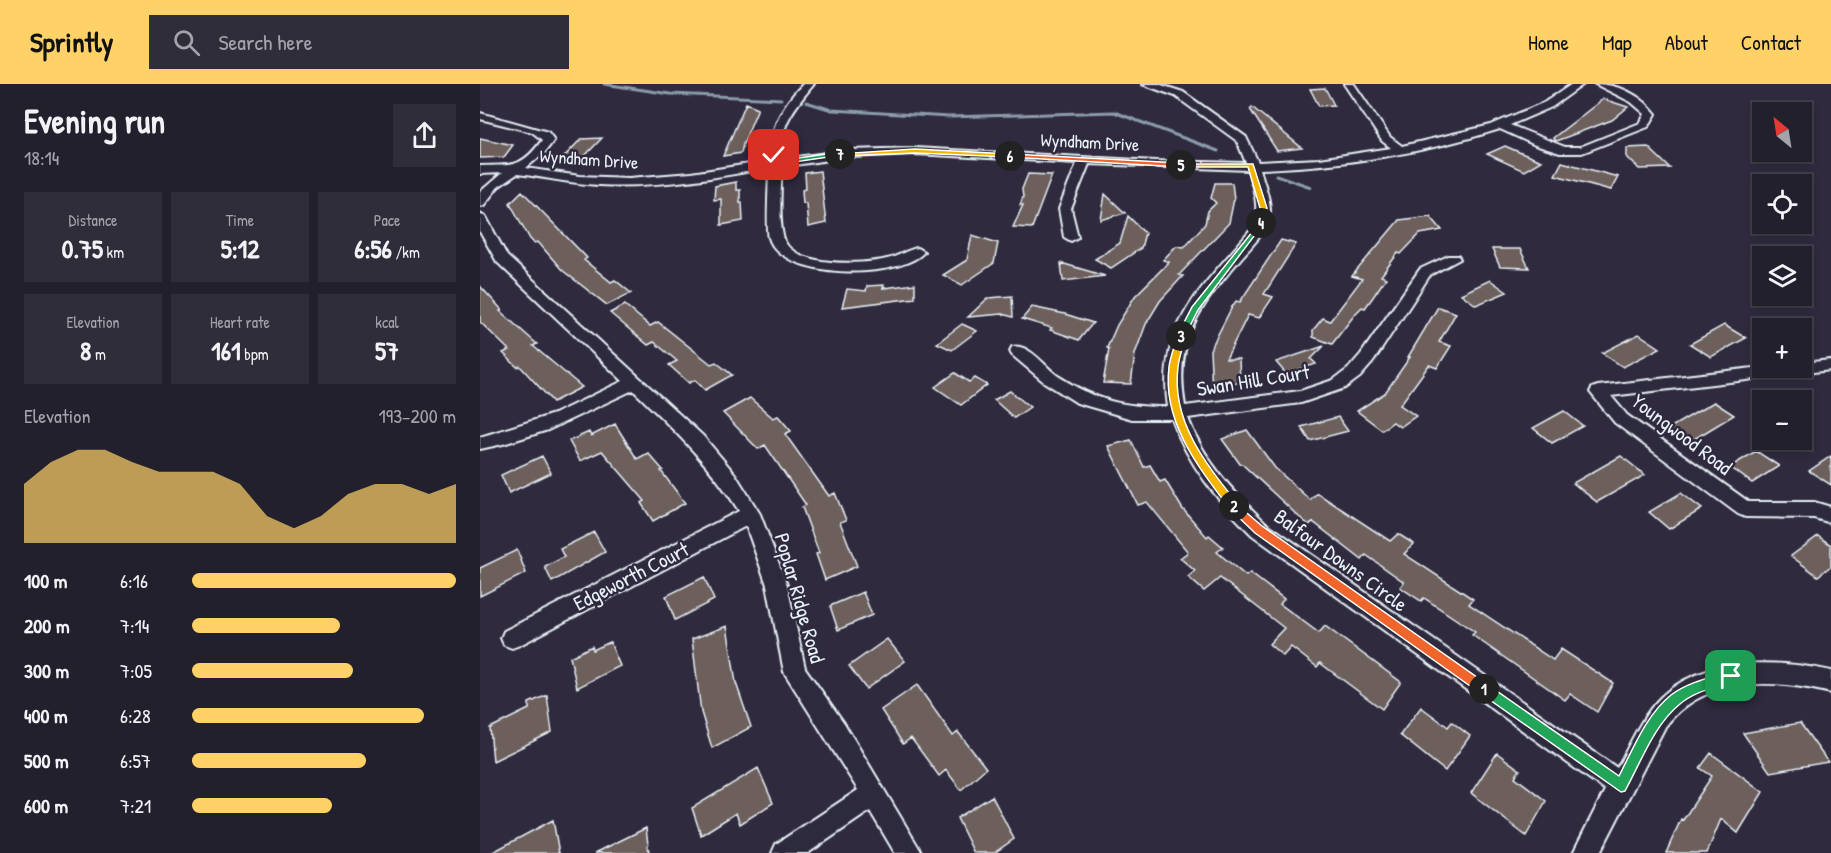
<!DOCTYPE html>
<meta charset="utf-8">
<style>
body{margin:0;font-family:"Patrick Hand",sans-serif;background:#2f2d3a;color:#f1f3f6;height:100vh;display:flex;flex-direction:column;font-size:22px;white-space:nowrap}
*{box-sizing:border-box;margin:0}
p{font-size:20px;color:#a3a3aa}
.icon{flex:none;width:33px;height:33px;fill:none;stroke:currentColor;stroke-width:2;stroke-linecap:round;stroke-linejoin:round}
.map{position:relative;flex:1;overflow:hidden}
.side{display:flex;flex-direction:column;background:#23202e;width:480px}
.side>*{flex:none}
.needle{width:39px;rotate:330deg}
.controls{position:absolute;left:1272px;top:18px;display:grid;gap:12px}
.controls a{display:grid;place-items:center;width:60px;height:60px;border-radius:0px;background:#23202e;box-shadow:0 3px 9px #0003,0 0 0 2px #403e4a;font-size:30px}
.pin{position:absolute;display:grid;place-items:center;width:51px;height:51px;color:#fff;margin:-26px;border-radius:12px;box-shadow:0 3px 9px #0006}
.km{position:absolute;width:30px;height:30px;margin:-15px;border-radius:50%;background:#222;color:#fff;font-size:16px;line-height:30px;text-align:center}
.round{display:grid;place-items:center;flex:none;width:63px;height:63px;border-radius:0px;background:#2f2d3a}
.overview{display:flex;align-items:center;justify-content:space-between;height:102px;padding:0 24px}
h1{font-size:33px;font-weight:700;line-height:45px}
.stats{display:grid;grid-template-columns:repeat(3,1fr);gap:9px;height:102px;padding:6px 24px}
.stats div{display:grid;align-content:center;border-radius:0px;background:#2f2d3a;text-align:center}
.stats b{font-size:26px;font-weight:700}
.stats small{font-size:16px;font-weight:400}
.stats p{font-size:16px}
.chart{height:168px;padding:12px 24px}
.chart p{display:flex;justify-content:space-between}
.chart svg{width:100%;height:108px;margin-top:6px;fill:#ffd166;opacity:.7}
ul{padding:0 24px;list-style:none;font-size:20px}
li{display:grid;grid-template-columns:96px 72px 1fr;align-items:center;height:45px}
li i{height:15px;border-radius:8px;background:#ffd166}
header{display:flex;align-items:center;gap:36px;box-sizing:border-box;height:84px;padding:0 30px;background:#ffd166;color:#111}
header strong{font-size:28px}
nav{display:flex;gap:33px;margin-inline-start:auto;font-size:21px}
.search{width:420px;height:54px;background:#2f2d3a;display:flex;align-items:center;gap:15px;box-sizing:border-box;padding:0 21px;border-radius:0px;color:#a3a3aa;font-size:22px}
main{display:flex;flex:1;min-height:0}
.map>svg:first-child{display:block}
</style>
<header>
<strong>Sprintly</strong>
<div class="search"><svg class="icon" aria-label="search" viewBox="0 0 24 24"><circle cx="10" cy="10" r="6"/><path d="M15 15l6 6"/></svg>Search here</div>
<nav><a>Home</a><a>Map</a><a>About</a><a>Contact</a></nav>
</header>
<main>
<section class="side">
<div class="overview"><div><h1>Evening run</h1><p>18:14</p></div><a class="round"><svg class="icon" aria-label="share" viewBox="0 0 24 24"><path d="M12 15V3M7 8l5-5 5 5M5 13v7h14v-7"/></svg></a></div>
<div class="stats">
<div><p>Distance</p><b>0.75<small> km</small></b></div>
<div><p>Time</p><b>5:12</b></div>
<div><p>Pace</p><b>6:56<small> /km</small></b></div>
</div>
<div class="stats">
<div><p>Elevation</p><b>8<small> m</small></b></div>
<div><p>Heart rate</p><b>161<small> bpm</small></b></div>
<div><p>kcal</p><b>57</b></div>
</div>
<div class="chart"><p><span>Elevation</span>193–200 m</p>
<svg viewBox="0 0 160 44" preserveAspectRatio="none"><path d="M0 44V20L10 11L20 6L30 6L40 11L50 15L60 15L70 15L80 20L90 33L100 38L110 33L120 24L130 20L140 20L150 24L160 20V44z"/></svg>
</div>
<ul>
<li><b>100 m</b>6:16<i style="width:100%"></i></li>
<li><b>200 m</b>7:14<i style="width:56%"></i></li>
<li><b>300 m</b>7:05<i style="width:61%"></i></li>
<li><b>400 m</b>6:28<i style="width:88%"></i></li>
<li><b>500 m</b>6:57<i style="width:66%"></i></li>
<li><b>600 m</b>7:21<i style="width:53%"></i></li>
</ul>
</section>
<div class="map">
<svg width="1351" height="769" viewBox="0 0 1351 769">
<rect width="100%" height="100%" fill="#2f2a3d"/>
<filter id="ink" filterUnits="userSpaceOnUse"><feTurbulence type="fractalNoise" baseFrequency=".0167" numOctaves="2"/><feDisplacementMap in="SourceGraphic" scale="12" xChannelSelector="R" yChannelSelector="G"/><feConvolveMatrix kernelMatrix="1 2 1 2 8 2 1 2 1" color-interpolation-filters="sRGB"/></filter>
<g filter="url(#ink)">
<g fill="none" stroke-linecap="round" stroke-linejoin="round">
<path stroke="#8b9cab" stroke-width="3" d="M124,0L190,10L301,15
M326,18L352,26L469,33L634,28L738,67
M796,91L831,103"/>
</g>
<path fill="#6d605b" stroke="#e8f1f8" stroke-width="1.5" d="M845,4L854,21L839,22L830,5Z
M1123,15L1148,23L1132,36L1076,57L1074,56L1073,54Z
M266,19L278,24L263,60L261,69L243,72Z
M772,23L822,64L797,67L770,25Z
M0,54L33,61L24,73L0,74Z
M122,54L101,76H81L101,55Z
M1025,62L1041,69L1061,77L1044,87L1007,70Z
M1168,63L1190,84L1159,85L1147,73V64Z
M1082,78L1138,93L1131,106L1075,91Z
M340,87L346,139L328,143L326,119H323L322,106L326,105L325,89Z
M548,90L572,91L552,144L533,143L543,121H540L543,113L542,105Z
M256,98V106H260V118H262L263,137L241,141V115L234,116L235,102Z
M735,99H752L754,115L749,139L699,191L703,192L680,217L666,240L655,270L651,300L623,299L629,265L627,264L637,241L655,212L689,178L683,176L696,162L704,163L725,140L728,127L736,119L731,114Z
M42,107L107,174L104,176L131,198L135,196L151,209L127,221L82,186L58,158L54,159L50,155L30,119Z
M625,110L645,129L621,136Z
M648,132L665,149L661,164L631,184L615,175L640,159Z
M950,132L962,146L940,150L921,170L918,169L901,192L906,194L893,213L885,224L882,223L876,229L852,260L833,253V246L843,234L850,237L882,195L872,192L919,136Z
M492,151L518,159L514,179L482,201L463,191L487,176Z
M801,156L816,160L784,210L793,213L779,234L768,231L746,275H759L760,299H735L732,307L730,266L752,223L756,217L760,218Z
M1012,165H1040L1049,184L1020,183Z
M581,179L625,192L583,197Z
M1010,196L1027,208L996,221L981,210Z
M435,200V214L362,223L367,205L386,207L387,202L404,201L403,204Z
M0,202L22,226L20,227L57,260L53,262L102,303L73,318L40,282L37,283L23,269L29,266L0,238Z
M532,212L533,233L522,230L488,233L508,214Z
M145,221L170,242L178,238L231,280L236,278L252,291L225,306L215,296L209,299L189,281L197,277L174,258L168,261L130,229Z
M552,223L585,230L613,239L599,256L570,246L572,244L542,235Z
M958,223L976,229L959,258L971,262L957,284L949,281L920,321L936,332L920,343L913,338L902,346L877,327L905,309L930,273H928Z
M482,240L497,247L472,266L457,259Z
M1244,241L1266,254L1231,273L1210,260Z
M1159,250L1180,264L1143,283L1122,269Z
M844,262L831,275L836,280L806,290L796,278Z
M475,289L489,298L495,294L507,301L481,321L455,303Z
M530,307L550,323L534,334L514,316Z
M270,314L293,334L298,332L311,347L305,350L349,412L355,409L366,436L360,438L377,482L345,496L336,470L339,469L322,423L326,421L285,361L278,365L243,329Z
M1234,318L1254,331L1206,360L1186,346Z
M1084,327L1103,342L1072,359L1053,344Z
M858,333L868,347L830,357L821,343Z
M135,340L157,375L168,369L183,386L181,387L205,419L173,437L161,419L165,417L122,367L100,377L89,357L109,348L111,352Z
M767,346L795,384L830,416L837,409L910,457L918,450L934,460L924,470L993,515L989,520L1073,576L1081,565L1133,599L1117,628L1090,610L1085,616L992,551L995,548L944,514L941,517L920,503L924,498L886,471L882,476L833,438L829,441L818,432L762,380H760L742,355Z
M651,356L664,383L670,381L680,398L685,396L702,424L727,453L729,451L743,463L737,468L766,492L770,489L804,515L800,520L839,549L845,542L921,598L902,625L840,579L837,583L811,563L803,572L789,560L804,544L740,494L724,507L708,493L715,487L700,474L708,468L667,418L658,421L628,362Z
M1276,367L1299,382L1272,399L1250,383Z
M62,372L71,389L29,409L21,391Z
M1141,372L1165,391L1117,418L1093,399Z
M1351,372V401L1329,387Z
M1201,409L1222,425L1189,445L1169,428Z
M114,448L125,468L72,498L65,483L84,473L80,465Z
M1338,452L1351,461V482L1338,492L1311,472Z
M37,466L46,489L0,512V484Z
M224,493L234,516L195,536L186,512Z
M383,508L392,531L358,546L350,522Z
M247,542L256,599L271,643L232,664L221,628L212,555Z
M407,555L425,577L386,605L369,582Z
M130,558L140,582L97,604L90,573L112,562L113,566Z
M437,601L473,652L478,648L506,684L481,706L466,686L459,692L431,654L423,660L401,626Z
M67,611L72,648L13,677L10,644L49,625V619Z
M941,623L968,643L972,638L990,652L965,687L920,651Z
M1320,639L1348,678L1290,688L1263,649Z
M1017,669L1040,686L1035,693L1066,717L1046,752L991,709Z
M1231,669L1283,708L1258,749L1241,735L1227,769H1186L1201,735L1203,736L1232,692L1220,684Z
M278,684L293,719L260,740L256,729L221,751L212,724Z
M512,712L534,755L514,769H494L477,734Z
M73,736L79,769H11Z
M166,744L169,769H115Z"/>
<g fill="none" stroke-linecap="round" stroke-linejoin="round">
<defs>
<path id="street" d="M323,0H334C313,26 300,40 301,75L370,66L435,64L676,77L766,79L757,57L695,12L662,0H678L703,8L766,53L778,78L839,75L911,64L902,57L864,0H874L910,53L922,62L1011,41L1065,18L1092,0H1104L1072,23L1030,41L1085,63H1100L1160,39L1165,30L1151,18L1115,0C1139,0 1161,11 1176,30L1168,43L1102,69H1080L1055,61L1020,45C942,70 861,82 780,85C784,100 793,120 789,135C785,149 772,162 762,173C721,222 693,254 705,322L820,307L853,296L868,285L881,270L940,185L968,172H978L980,175L950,191L893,278L880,293L865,304L821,319L708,334C724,377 753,408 786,439L1137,684C1150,661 1161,633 1180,614C1223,572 1297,575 1351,587V609C1295,595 1223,591 1185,643L1120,769H1093L1125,706L772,451C738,417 708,381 692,335H652L597,319L564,298L532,271L530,267L532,263C549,259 565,283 578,292C617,317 642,323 688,323C676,242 722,204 770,147C782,128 774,106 768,86L609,80L591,125L598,153L591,157L584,153L579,125L597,79L435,70L370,73L301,83C302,104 298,130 303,152C309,184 383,181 407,175C417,173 427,166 437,164L444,168C419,196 302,196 289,154C286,143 289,99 289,84C233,94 176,104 119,101C92,100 64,93 37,90L18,103L4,121L0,122V108L22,89L0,90V82C32,81 41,85 62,56L52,48L0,35V29L68,48L74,56L65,68L46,84L100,92L149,94L211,89L289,77C289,47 301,22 323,0Z
M0,129L6,133L27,172L223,352L255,390L280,430L307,501L325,584L364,639L442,769H415L390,727L328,769H292L296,760L378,706L304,588L287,501L266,442L40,561L32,564L24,561L21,554L24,547L259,427C230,380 192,344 153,306L68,346L23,360L0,365V353L74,330L143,297L17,178L0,148Z
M1351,276V286L1131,312L1147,331L1269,418H1334L1351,423V439L1334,434L1265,433L1258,430L1135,339L1110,308L1112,304L1118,302L1282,283L1322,284V279Z"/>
</defs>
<use href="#street" stroke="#e8f1f8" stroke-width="4"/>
<use href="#street" fill="#2f2a3d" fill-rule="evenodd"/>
</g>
</g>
<path fill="#22a559" stroke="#fff" stroke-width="1.5" d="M1251,587L1257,592L1255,596C1237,603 1215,607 1200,620C1174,641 1161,678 1145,707L1141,708L1000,609L998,605L1004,599L1008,601L1139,692C1153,665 1166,631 1191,611C1208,598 1232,593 1251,587Z"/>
<path fill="#f0652b" stroke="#fff" stroke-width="1.5" d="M754,418L782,442L1008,601V609H1000L775,449L750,425V419Z"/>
<path fill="#f5b400" stroke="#fff" stroke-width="1.5" d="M701,249L706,252C703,262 699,273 698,283C691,337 726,380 757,419V425H750C719,384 682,338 689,283C690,273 695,262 697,252Z"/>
<path fill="#22a559" stroke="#fff" stroke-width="1.5" d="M781,137L784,139L718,226L704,254H698L697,252L712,223Z"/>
<path fill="#f5b400" stroke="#fff" stroke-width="1.5" d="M699,80H773L787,124L783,141L777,139L780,124L768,83H701Z"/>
<path fill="#f0652b" stroke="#fff" stroke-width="1.5" d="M530,70L701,79L704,81L701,83L528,73Z"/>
<path fill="#f5b400" stroke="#fff" stroke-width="1.5" d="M435,65L530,70L533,72L530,73L435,69L360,72L357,70Z"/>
<path fill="#22a559" stroke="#fff" stroke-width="1.5" d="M360,68L362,71L294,81L291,79V71L294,69L298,71L297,77Z"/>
<g text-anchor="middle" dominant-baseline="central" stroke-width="5" stroke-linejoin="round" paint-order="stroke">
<g font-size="18" fill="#e8f1f8" stroke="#2f2a3d">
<text transform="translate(610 58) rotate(3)">Wyndham Drive</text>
<text transform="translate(109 75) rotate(4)">Wyndham Drive</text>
</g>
<g font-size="21" fill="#e8f1f8" stroke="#2f2a3d">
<text transform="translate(773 296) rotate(-9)">Swan Hill Court</text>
<text transform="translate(1202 350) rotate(37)">Youngwood Road</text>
<text transform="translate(861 476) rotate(36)">Balfour Downs Circle</text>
<text transform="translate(151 492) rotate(-27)">Edgeworth Court</text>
<text transform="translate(320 514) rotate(74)">Poplar Ridge Road</text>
</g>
</g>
</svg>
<div class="controls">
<a><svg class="needle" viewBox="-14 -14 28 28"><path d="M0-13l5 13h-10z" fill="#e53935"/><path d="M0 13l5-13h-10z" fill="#a3a3aa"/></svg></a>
<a><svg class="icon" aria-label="locate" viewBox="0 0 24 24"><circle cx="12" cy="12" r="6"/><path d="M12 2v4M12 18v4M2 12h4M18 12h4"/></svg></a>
<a><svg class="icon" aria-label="layers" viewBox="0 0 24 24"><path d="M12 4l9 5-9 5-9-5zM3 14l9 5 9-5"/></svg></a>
<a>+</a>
<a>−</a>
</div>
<div class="pin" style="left:1251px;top:592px;background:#1e9e55"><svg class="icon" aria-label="arrive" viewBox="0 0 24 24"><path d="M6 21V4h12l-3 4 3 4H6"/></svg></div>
<div class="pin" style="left:294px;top:71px;background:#d93025"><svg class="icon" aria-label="check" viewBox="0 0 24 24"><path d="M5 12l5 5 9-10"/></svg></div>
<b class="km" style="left:1004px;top:605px">1</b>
<b class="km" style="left:754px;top:422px">2</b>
<b class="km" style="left:701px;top:252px">3</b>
<b class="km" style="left:781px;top:139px">4</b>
<b class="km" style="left:701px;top:81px">5</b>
<b class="km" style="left:530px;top:72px">6</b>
<b class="km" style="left:360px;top:70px">7</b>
</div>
</main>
